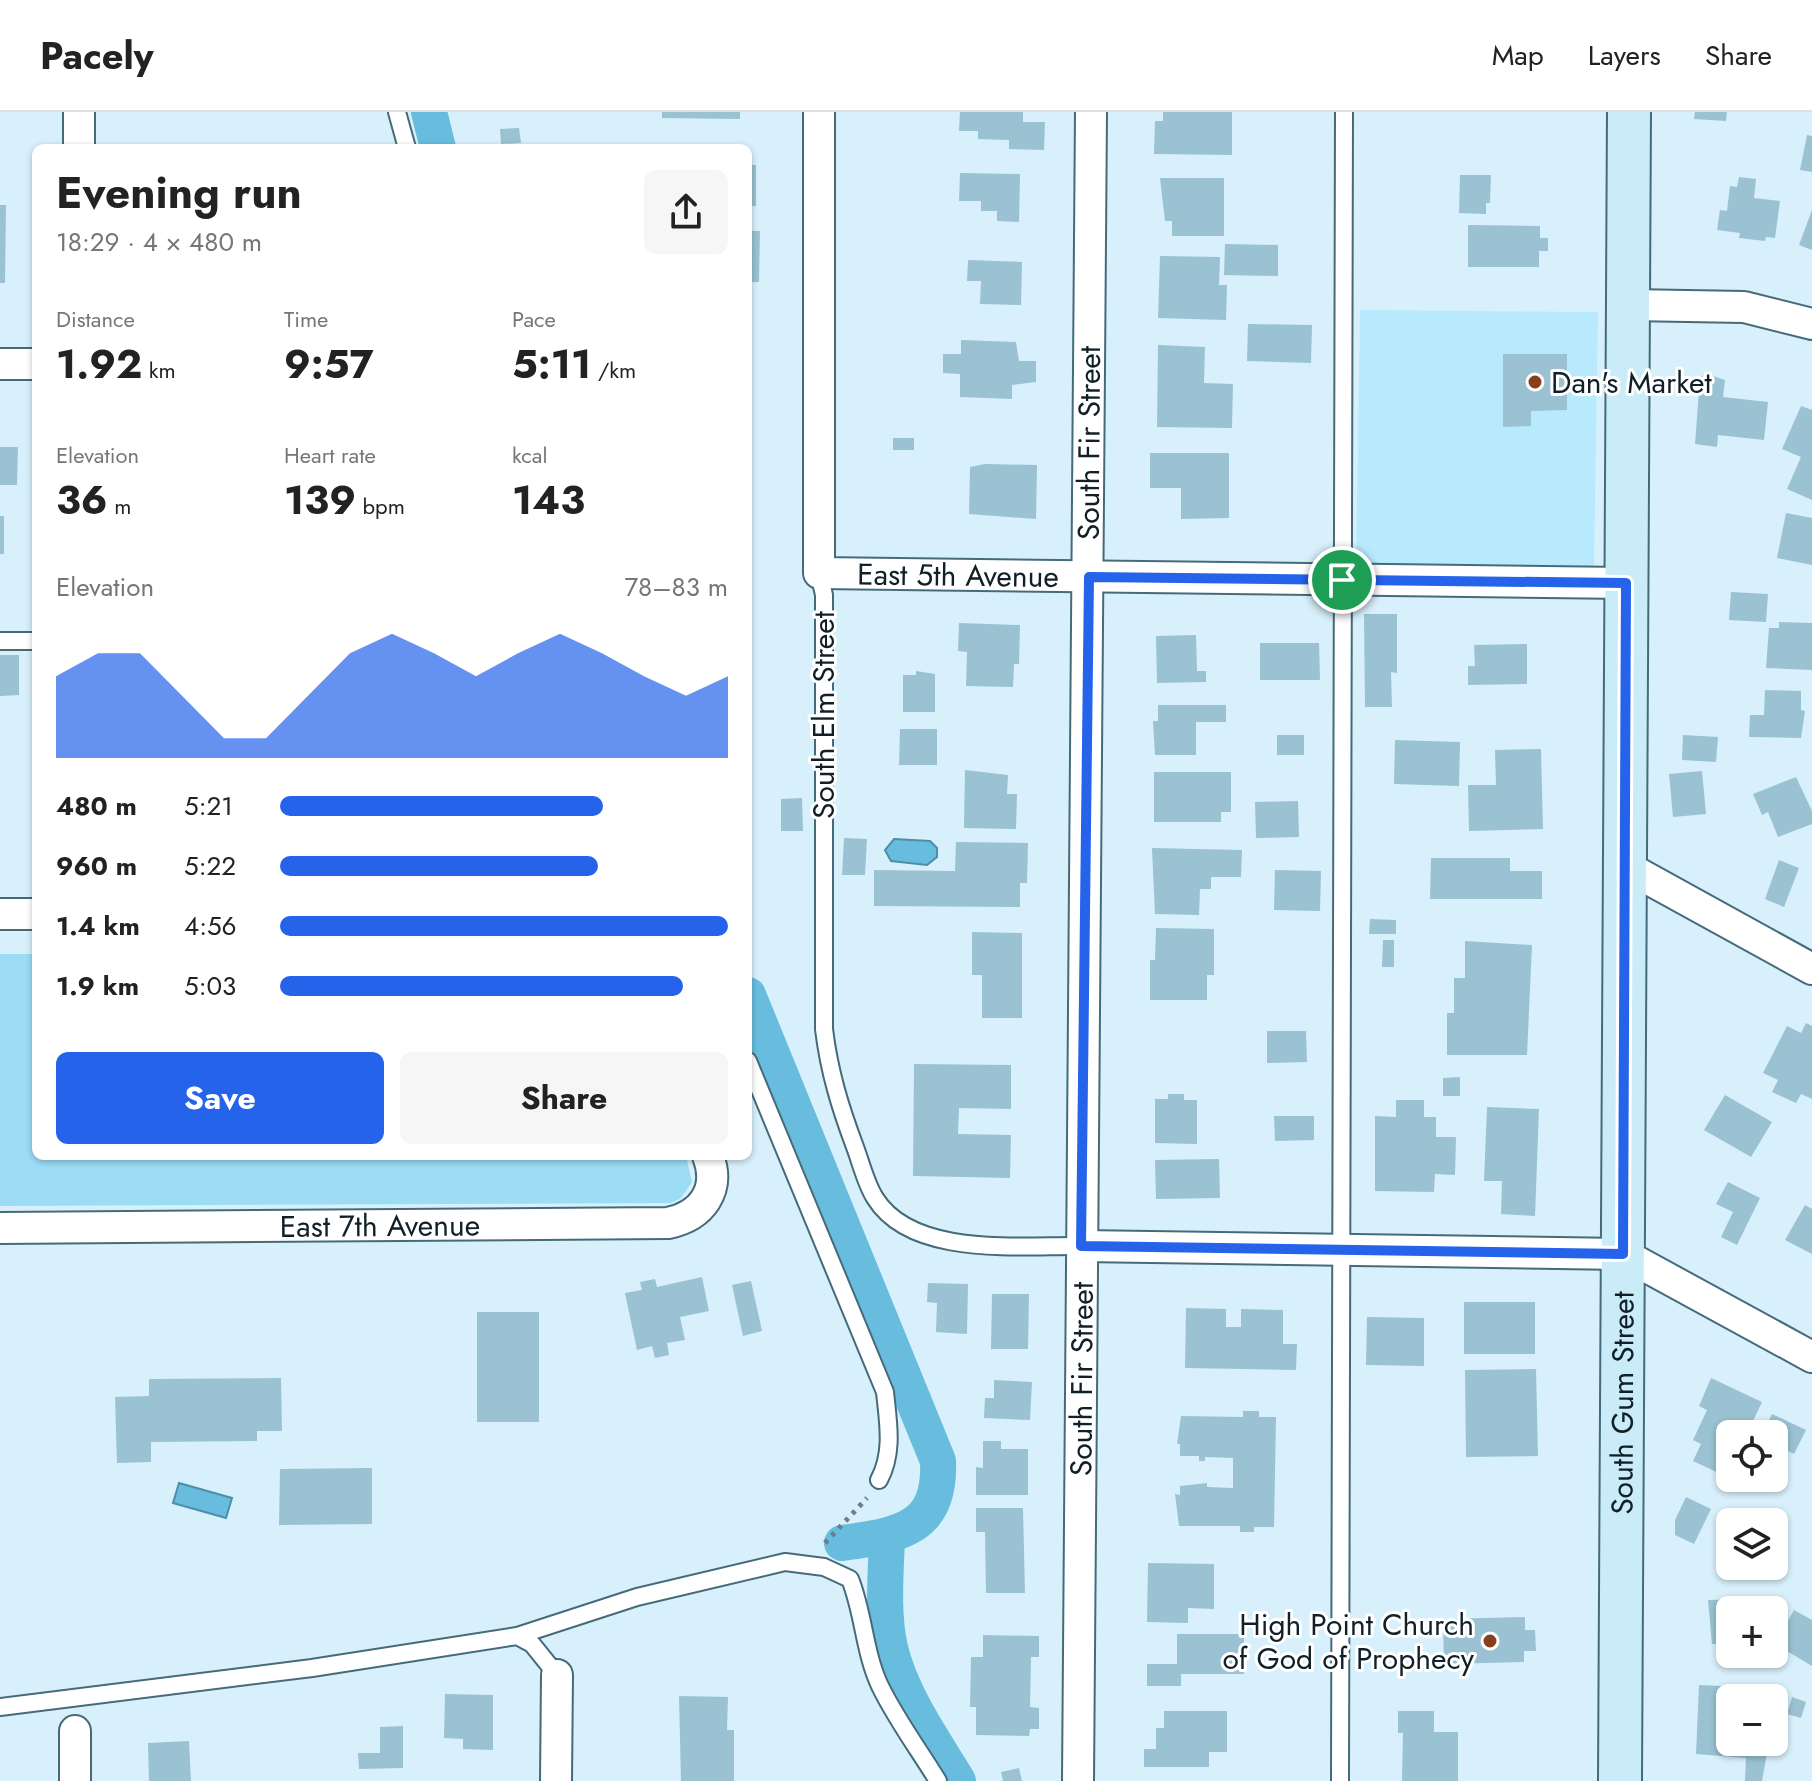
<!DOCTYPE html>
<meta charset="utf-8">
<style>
body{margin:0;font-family:Jost,sans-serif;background:#f6f6f6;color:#222;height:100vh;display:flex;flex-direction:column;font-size:30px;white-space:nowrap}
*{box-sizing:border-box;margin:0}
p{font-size:26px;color:#767676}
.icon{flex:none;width:44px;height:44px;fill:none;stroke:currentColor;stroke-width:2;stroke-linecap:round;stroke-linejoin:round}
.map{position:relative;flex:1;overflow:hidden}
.side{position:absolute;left:32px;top:32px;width:720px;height:1016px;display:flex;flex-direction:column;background:#fff;border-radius:12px;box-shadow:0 2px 6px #0004}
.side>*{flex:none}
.fabs{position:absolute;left:1716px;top:1308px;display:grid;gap:16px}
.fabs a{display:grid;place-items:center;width:72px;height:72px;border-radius:12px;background:#fff;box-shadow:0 2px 6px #0004;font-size:40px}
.pin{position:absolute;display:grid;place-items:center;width:68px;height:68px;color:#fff;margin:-34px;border:4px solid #fff;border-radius:50%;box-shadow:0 2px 8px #0007}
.round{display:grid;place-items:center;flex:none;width:84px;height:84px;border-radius:12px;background:#f6f6f6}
.summary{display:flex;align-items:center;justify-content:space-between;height:136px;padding:0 24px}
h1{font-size:44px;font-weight:700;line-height:60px}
.metrics{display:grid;grid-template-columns:repeat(3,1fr);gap:12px;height:136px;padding:8px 24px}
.metrics div{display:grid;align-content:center}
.metrics b{font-size:40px;font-weight:700}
.metrics small{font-size:22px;font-weight:400}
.metrics p{font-size:22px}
.chart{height:224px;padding:16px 24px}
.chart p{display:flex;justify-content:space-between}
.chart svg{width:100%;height:144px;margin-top:8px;fill:#2563eb;opacity:.7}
.cta{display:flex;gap:16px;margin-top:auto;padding:16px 24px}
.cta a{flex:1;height:92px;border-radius:12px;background:#2563eb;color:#fff;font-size:32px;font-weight:700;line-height:92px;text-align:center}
.cta a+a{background:#f6f6f6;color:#222}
ul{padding:0 24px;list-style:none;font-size:26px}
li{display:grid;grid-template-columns:128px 96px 1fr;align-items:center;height:60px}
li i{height:20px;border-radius:10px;background:#2563eb}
header{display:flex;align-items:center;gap:48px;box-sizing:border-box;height:112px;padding:0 40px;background:#fff;border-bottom:2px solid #e0e0e0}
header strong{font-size:38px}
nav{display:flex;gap:44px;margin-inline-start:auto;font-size:28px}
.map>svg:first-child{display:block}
</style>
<header>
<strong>Pacely</strong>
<nav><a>Map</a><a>Layers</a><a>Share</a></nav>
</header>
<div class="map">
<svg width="1812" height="1669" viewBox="0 0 1812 1669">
<rect width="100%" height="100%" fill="#d8f0fb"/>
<path fill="#b8eafe" d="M1360,198L1598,200L1594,455L1356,454Z"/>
<path fill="#9cdcf5" d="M0,842H36V1044H686L692,1070L681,1086L671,1091L0,1094Z"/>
<path fill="#68bdde" stroke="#4e8ea7" stroke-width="2" d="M894,727L930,729L937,736V745L927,753L891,749L885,738Z
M179,1371L232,1386L226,1406L173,1391Z"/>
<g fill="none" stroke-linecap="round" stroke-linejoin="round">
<path stroke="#68bdde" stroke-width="36" d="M429,0L438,36
M748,883L938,1349C941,1418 899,1423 842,1431
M887,1424C886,1460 882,1500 890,1536C901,1583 933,1628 958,1669"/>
</g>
<path fill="#9ac2d2" d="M662,0H740V7L662,6Z
M960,0H1023V10H1045L1044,38L1009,37V28L978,27V19H959Z
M1163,0H1232V43L1154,42L1155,9H1163Z
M1695,0H1727L1726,9L1694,7Z
M519,16L521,31L501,32L500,17Z
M1807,23L1812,24V60L1800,58Z
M748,53H756V94H748Z
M960,61L1020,62L1019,110L997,109V99H981V89H959Z
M1460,63H1491L1490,91H1486V102L1459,101Z
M1739,65L1756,67L1754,86L1780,89L1775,126L1766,125L1765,129L1739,126L1740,121L1717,118L1720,98L1727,99L1730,74L1737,75Z
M1160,66H1224V124H1172V109H1165Z
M0,93H6L5,171H0Z
M1812,98V138L1799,133Z
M1468,113L1540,114V126H1548V139H1539V155H1468Z
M748,119H760L759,170H748Z
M1225,132L1278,133V164L1224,163Z
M1160,144L1220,145L1219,173H1227L1226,208L1158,206Z
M968,148L1022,150L1021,193L980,192L981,169H967Z
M1248,212L1312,213L1311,251L1247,249Z
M961,228L1016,230L1019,249H1036V270L1012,273V287L960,285V262L943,261V242H961Z
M1158,233L1205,235L1204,271L1233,272L1232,316L1157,315Z
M1503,242H1567V298L1531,299V314L1503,315Z
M1707,262L1725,268L1723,285L1768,290L1764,328L1718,323L1717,335L1695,332L1700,265Z
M1801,294L1812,298V388L1787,377L1801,345L1782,337Z
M893,326H914V338H893Z
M0,335H18L17,373H0Z
M1150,341H1229V406L1181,407V376H1150Z
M985,352L1037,353L1036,407L969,402L970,355Z
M1786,401L1812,406V453L1777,446Z
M0,404H4V442H0Z
M1731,480L1768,482L1766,510L1729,508Z
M1364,502H1397V561L1391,560L1392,595H1365Z
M1779,510L1812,511V558L1766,556L1769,516H1779Z
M959,511L1020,513L1019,552H1014L1013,575L966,574L967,540L958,539Z
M1196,523L1197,559H1206V570L1157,571L1156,524Z
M1260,531H1319L1320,568H1260Z
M1527,532V572L1468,573V554H1475L1474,533Z
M0,543H19V583L0,584Z
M916,559L935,562V600H903V563H916Z
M1765,578L1801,579V598L1805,599L1801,626L1749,625L1750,603H1764Z
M1158,593H1226V610H1196V643H1155L1153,609H1158Z
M900,617H937V653H899Z
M1277,623H1304V643H1277Z
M1683,623L1718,625L1716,650L1682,648Z
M1395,628L1460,630L1459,674L1394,672Z
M1541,637L1543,717L1469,719L1468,673H1496L1495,638Z
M965,658L1008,663L1007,682H1017L1016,717L964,716Z
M1702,659L1706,702L1673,705L1669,662Z
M1154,660H1231V700H1221V710H1154Z
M1796,665L1812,699V712L1778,725L1768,700L1762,703L1753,682Z
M802,686L803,719H781V687Z
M1298,689L1299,725L1256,726L1255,690Z
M844,726L867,727L865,763H842Z
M956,730L1028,731L1027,771H1020V795L874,794V758L955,759Z
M1152,736L1242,738L1241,765H1211V777H1200L1199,803L1155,802Z
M1431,746H1510V759H1542V787H1430Z
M1779,748L1799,756L1784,795L1765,787Z
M1275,758L1321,759L1320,799L1274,798Z
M1370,807L1396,808V822H1369Z
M1156,816L1214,817V863H1207V888H1150V848H1155Z
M972,820L1022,821V906H982V863H972Z
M1383,828H1394V855H1382Z
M1465,829L1532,833L1527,943H1447V901H1454V866H1465Z
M1806,911L1812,914V987L1801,982L1796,991L1772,980L1778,968L1763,961L1787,914L1801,921Z
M1267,919H1306L1307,950L1267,951Z
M914,952L1011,953V997L959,996L958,1022L1011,1023L1010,1066L913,1064Z
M1460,965V984H1443V966Z
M1168,982H1184V988H1197V1032L1155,1031V987H1168Z
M1725,983L1772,1010L1751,1045L1704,1018Z
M1396,988H1424V1005H1436V1025H1456L1455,1063L1435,1062L1434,1080L1375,1079V1004L1396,1005Z
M1487,995L1539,997L1535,1104L1501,1102L1502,1069H1484Z
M1274,1004H1314V1028L1275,1029Z
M1219,1047L1220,1086L1156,1087L1155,1048Z
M1728,1070L1760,1086L1737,1133L1721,1125L1733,1100L1716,1092Z
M1805,1093L1812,1097V1142L1785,1128Z
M702,1165L709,1199L680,1205L685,1228L667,1231L669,1243L655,1246L652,1234L637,1238L625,1181L642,1178L640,1170L655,1167L657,1175Z
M751,1169L762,1219L743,1224L732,1173Z
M928,1171L968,1172L967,1222L936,1220L937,1191L927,1190Z
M992,1182H1029L1028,1237H991Z
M1464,1190H1535V1242H1464Z
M1186,1196L1226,1197V1215H1241V1197L1283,1198V1232H1297L1296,1258L1185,1256Z
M477,1200H539V1310H477Z
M1367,1205L1424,1206V1254L1366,1253Z
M1536,1257L1538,1344L1466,1345L1465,1258Z
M281,1266L282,1319H257V1329L151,1330V1350L117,1351L115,1285L149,1284V1267Z
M1711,1266L1762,1290L1747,1322H1730L1727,1365L1693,1349L1701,1332L1693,1328L1707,1298L1699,1294Z
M994,1268L1032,1270L1030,1308L984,1306L985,1286H994Z
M1243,1299H1259V1305H1276L1274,1415H1254V1420H1240V1414H1179L1175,1382L1180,1383V1374L1207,1371V1375L1233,1376V1346L1205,1345V1349H1199V1344H1180V1332H1177L1181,1304L1243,1305Z
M1772,1302L1806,1318L1794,1342L1780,1335L1774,1347V1322H1762Z
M983,1329H1001V1337H1028V1383H976V1355L983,1356Z
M372,1356V1412L279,1413L280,1357Z
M1686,1385L1711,1397L1694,1432L1675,1423V1408Z
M976,1396H1023L1025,1481H986L985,1420H976Z
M1148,1451L1214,1452V1497L1188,1496V1511L1147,1510Z
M1747,1487V1498H1730V1531L1712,1532L1708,1488Z
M1794,1498L1812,1508V1554L1775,1532Z
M1525,1505V1518H1535L1536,1539H1524V1550L1444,1552L1443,1507Z
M1177,1522H1244V1562H1181V1574H1147V1552H1177Z
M983,1523L1039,1524V1545H1031L1030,1595L1039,1596V1617H1030L1029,1624L976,1623V1595H970L971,1545H983Z
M1699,1573L1743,1575L1776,1585L1730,1586V1630H1769L1762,1669H1745L1746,1646L1696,1642Z
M445,1582L493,1583V1638L463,1637V1627L444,1626Z
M679,1584L728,1585L727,1618H734V1669H681Z
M1792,1585L1806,1590L1801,1606L1787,1602Z
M1164,1599H1227V1640H1209V1655H1144V1637H1156V1616H1164Z
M1398,1599H1434V1620H1458V1669H1402L1403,1621H1398Z
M403,1614V1656L359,1657L358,1641H380V1615Z
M189,1629L191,1669H149L148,1631Z
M1019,1656L1022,1669H1003L1001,1660Z"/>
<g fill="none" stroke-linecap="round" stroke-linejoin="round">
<defs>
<path id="lane" d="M397,0L407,36
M819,461L824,483V917C829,959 840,995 855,1035C861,1051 866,1072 875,1086C912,1146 1021,1133 1081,1134
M0,529H36
M748,949L885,1280C888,1310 894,1340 879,1368
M517,1524L637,1485L785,1450L824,1455L850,1467C864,1502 864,1540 880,1574C896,1607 919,1638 938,1669
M0,1595L312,1556L517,1524L532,1532L557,1563
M1340,1669L1344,0"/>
<g id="street">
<path d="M79,0V36"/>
<path id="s1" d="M819,0V461L1626,471"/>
<path d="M1630,193L1744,195L1812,212"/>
<path d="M0,252H36"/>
<path d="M1625,754L1812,857"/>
<path d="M0,802H36"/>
<path id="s2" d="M0,1116L668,1111C702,1104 721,1078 708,1044"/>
<path d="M1081,1134L1623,1142L1812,1245"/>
<path d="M75,1619V1669"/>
<path d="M556,1669L557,1563"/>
<path id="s3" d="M1078,1669L1091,0"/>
</g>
<g id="secondary">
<path id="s4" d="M1620,1669L1629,0"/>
</g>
</defs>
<use href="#lane" stroke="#456b7a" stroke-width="20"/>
<use href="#street" stroke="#456b7a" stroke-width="34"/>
<use href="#secondary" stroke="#456b7a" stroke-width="46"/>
<path stroke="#6c7f88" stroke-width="5" stroke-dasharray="4 6" stroke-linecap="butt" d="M825,1431L867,1386"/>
<use href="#lane" stroke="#fff" stroke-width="16"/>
<use href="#street" stroke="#fff" stroke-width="30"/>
<use href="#secondary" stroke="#caecf8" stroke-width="42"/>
</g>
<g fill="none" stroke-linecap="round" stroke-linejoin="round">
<defs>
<path id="route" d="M1089,465L1626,471L1623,1142L1081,1134Z"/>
</defs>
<use href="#route" stroke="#fff" stroke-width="16"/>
<use href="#route" stroke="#2563eb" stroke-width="10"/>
</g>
<g fill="#86401b" stroke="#fff" stroke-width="3">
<circle cx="1535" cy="270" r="8"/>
<circle cx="1490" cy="1529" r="8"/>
</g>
<g text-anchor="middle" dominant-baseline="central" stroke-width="6" stroke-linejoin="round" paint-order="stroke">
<g font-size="30" fill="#102026" stroke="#fff" text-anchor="start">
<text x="1551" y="270">Dan's Market</text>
<text x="1474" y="1512" text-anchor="end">High Point Church<tspan x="1474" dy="34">of God of Prophecy</tspan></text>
</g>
<g font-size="30" fill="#102026" stroke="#fff">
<text stroke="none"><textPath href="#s3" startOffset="1338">South Fir Street</textPath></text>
<text stroke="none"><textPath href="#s1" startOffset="600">East 5th Avenue</textPath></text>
<text transform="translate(823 603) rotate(-90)">South Elm Street</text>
<text stroke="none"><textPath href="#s2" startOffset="380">East 7th Avenue</textPath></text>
<text stroke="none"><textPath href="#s3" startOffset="402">South Fir Street</textPath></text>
<text stroke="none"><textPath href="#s4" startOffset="378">South Gum Street</textPath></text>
</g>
</g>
</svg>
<div class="fabs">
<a><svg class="icon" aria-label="locate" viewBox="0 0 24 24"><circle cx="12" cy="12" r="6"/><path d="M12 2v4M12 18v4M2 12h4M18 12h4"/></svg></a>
<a><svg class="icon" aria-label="layers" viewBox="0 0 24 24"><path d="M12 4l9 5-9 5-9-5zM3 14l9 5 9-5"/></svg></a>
<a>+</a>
<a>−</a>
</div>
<div class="pin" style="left:1342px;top:468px;background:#1e9e55"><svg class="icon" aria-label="arrive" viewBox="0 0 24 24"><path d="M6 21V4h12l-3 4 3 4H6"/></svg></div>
<section class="side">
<div class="summary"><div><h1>Evening run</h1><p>18:29 · 4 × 480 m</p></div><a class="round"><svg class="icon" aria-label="share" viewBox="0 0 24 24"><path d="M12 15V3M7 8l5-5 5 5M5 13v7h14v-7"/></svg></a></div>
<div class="metrics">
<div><p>Distance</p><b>1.92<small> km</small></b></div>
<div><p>Time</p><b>9:57</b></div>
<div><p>Pace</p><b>5:11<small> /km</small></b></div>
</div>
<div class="metrics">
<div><p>Elevation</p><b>36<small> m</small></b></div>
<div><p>Heart rate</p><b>139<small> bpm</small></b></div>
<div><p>kcal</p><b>143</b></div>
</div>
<div class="chart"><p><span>Elevation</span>78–83 m</p>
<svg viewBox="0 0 160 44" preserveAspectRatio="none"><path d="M0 44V19L10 12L20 12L30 25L40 38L50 38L60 25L70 12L80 6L90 12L100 19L110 12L120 6L130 12L140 19L150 25L160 19V44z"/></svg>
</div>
<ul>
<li><b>480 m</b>5:21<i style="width:72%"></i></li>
<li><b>960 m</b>5:22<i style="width:71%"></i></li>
<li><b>1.4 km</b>4:56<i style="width:100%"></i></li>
<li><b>1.9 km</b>5:03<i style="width:90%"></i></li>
</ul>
<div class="cta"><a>Save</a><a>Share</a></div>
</section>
</div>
